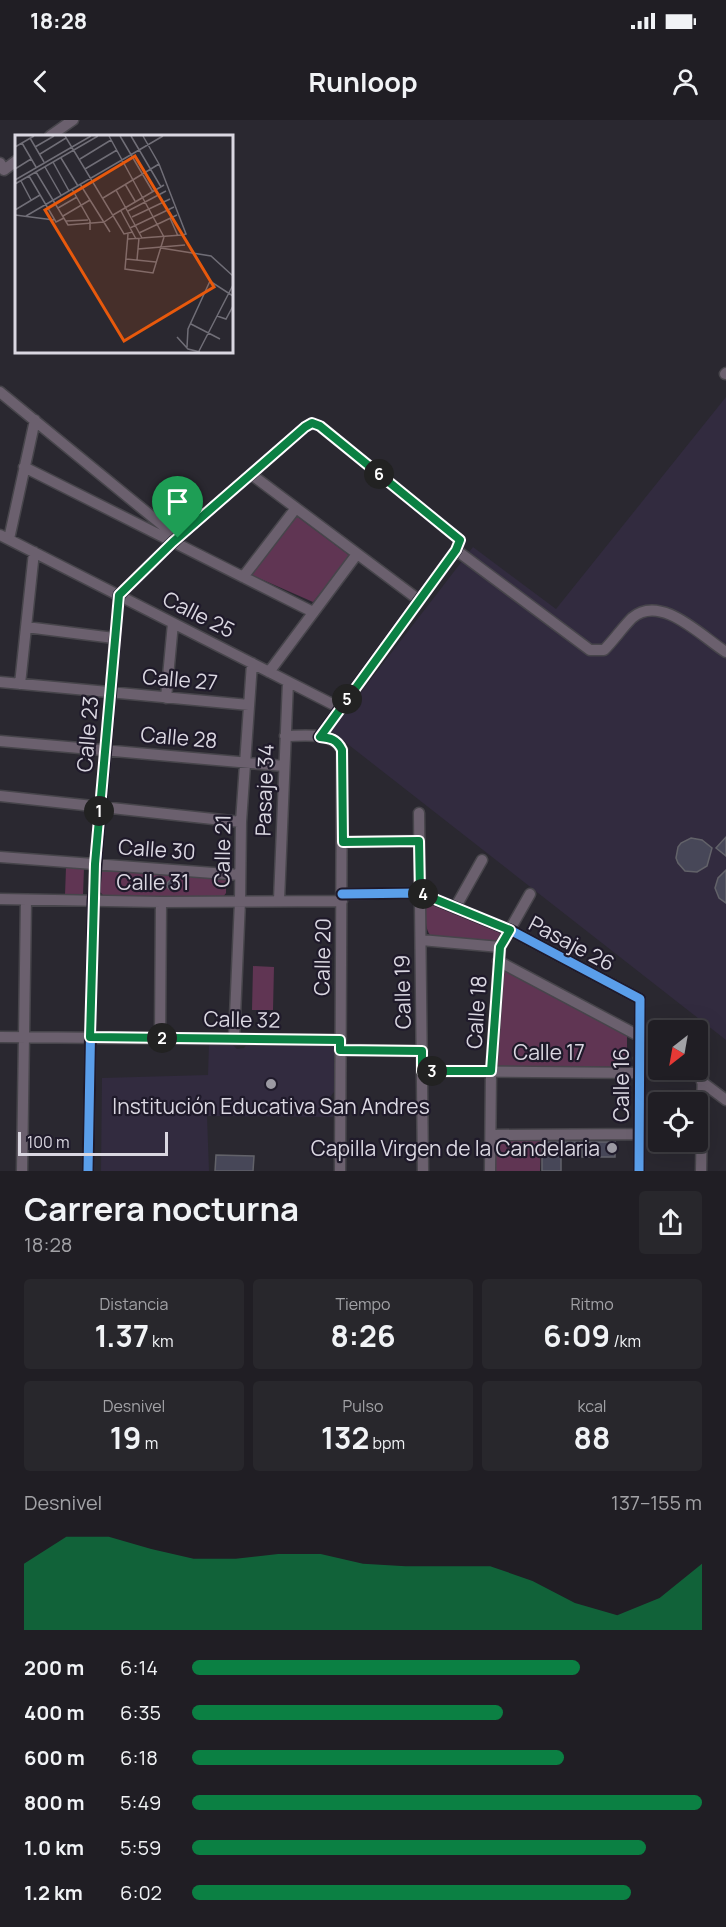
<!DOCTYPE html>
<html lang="es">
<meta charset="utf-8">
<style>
body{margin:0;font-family:Manrope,sans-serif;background:#28272c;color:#f1f3f6;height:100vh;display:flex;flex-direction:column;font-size:22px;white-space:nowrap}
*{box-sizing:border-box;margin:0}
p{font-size:20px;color:#a2a2a6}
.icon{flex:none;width:33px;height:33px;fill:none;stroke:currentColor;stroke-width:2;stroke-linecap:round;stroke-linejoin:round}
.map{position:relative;height:1051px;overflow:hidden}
.sheet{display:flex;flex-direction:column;background:#201e24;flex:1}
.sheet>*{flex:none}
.needle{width:39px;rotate:211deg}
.tools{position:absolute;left:648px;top:900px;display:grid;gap:12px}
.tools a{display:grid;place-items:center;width:60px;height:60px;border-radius:6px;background:#201e24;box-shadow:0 6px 24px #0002,0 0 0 2px #3d3c41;font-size:30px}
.scale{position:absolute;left:18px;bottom:15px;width:150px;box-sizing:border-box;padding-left:6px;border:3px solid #dad7e1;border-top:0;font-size:16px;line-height:21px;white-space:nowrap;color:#dad7e1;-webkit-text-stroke:4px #1f1a2a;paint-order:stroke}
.pin{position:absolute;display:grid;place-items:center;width:51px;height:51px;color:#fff;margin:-62px -26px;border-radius:50% 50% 50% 0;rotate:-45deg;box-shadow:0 0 6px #0007}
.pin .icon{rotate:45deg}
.km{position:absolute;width:30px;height:30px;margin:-15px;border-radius:50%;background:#222;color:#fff;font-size:16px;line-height:30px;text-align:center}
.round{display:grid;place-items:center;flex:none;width:63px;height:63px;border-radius:6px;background:#28272c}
.head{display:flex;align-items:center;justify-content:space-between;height:102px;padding:0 24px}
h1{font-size:33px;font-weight:700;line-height:45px}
.metrics{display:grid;grid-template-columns:repeat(3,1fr);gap:9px;height:102px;padding:6px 24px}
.metrics div{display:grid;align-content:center;border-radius:6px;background:#28272c;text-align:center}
.metrics b{font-size:30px;font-weight:700}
.metrics small{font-size:16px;font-weight:400}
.metrics p{font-size:16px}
.chart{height:168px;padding:12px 24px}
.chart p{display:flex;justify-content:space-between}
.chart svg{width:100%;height:108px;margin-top:6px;fill:#0b8043;opacity:.7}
ul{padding:0 24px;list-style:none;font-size:20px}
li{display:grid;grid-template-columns:96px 72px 1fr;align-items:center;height:45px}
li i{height:15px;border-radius:8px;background:#0b8043}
.status{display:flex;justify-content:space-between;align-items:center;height:42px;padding:0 30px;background:#201e24;direction:ltr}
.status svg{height:16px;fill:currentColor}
header{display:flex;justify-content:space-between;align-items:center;height:78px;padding:0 24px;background:#201e24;font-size:27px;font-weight:700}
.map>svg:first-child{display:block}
</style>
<div class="status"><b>18:28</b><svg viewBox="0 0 49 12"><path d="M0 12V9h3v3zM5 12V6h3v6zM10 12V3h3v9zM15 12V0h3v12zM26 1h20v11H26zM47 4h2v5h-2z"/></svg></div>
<header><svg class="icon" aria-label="back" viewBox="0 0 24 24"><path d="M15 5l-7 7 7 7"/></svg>Runloop<svg class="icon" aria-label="person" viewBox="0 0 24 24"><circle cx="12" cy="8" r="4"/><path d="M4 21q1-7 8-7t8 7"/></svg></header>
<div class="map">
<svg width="726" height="1051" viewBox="0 0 726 1051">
<rect width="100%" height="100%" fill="#2a2830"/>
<path fill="#322b3f" d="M726,277V920L331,611L473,427L556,489Z
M209,923L232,924L237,929L244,928L248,923L334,927V972L330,977V983L333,985V997L207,996L209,1051H101L102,958L208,955Z"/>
<path fill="#603553" d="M291,392L350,436L313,482L245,452Z
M66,747L84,748L83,775H65Z
M103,750L226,759V773L223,777L104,776L100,772V754Z
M427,782L499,811L500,814L496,823L432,817C424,810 426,796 426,785Z
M253,846L274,847L273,890H252Z
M497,846L627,913V947L497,946Z
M496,1020H541L540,1051H496Z"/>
<path fill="#474758" stroke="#626269" stroke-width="1.5" d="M726,717V736L716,728Z
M691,718L702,720L712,728L707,746L697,752L685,751L678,743L676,738L678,727L681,723Z
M726,750V783L719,778L715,768L718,758Z
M167 765a5 5 0 1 1 10 0a5 5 0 1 1-10 0Z
M542,1022H615V1037H582V1026H561V1051H542Z
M216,1035L254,1036L253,1051H215Z"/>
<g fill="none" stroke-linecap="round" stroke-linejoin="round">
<defs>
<path id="minor" d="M50,16L73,0
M0,43L4,50L16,41
M725,254L726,253
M0,272L178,418
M24,347L313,492
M252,355L419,480
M0,415L340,588
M9,419L35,300
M456,430L590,530H604C614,520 622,508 632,498C661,473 702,517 726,532
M243,457L296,388
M26,507L114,518
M269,552L357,434
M0,562L249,585
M20,564L34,432
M166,578L173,503
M285,616C303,616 333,611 342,630L340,1051
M0,621L284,646
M0,676L241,702
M419,693L423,1051
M343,722L419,721
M0,737L240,755
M342,774L420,773L510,810L640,879L639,1051
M0,779L161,782L342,781
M279,780L288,562
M455,788L482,740
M421,820L500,827
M498,841L639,916
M0,917L340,920
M160,918L161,782
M234,919L240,781L241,702L252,543
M340,930L422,931
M639,938L658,939
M698,942H703L701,1051
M422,951L639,953
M702,962L726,980
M491,1015L639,1014
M22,1051L26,780
M88,1051L93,781L119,475L173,422L305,307L312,303L320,306L460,420L456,430L319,617
M490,1051L491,951L500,827L530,774"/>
</defs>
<use href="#minor" stroke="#47454b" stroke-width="13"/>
<use href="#minor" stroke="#6b606e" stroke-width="10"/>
<defs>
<path id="cycleway" d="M342,774L420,773L510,810L640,879L639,1051
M88,1051L93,781L119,475L173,422L305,307L312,303L320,306L460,420L456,430L319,617"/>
</defs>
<use href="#cycleway" stroke="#1f1a2a" stroke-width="13"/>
<use href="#cycleway" stroke="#5a9eea" stroke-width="9"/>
</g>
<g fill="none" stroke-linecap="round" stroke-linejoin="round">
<defs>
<path id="route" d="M312,303L320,306L460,420L456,430L320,617C330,618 337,619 342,630L343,722L419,721L420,773L510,810L500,827L491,951H422V931L340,930V920L90,917L95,744L119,475L173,422L305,307Z"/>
</defs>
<use href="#route" stroke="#fff" stroke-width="12"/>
<use href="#route" stroke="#0b8043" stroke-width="8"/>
</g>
<g fill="#9c9aa3" stroke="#1f1a2a" stroke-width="2">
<circle cx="271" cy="964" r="6"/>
<circle cx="612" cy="1028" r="6"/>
</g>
<g text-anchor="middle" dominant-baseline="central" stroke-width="4.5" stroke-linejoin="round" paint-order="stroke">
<g font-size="21" fill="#dad7e1" stroke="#1f1a2a">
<text transform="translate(199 494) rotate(27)">Calle 25</text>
<text transform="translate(180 559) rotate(5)">Calle 27</text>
<text transform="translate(87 614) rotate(-85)">Calle 23</text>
<text transform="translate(179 617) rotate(5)">Calle 28</text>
<text transform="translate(264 670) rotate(-88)">Pasaje 34</text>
<text transform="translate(157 729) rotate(4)">Calle 30</text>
<text transform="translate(222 731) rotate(-89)">Calle 21</text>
<text x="153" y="762">Calle 31</text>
<text transform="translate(572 823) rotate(28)">Pasaje 26</text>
<text transform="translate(322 837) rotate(-89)">Calle 20</text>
<text transform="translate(402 872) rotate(-91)">Calle 19</text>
<text transform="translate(476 892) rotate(-86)">Calle 18</text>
<text transform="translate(242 899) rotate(1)">Calle 32</text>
<text x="549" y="932">Calle 17</text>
<text transform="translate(621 965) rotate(-90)">Calle 16</text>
</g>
<g font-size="21" fill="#dad7e1" stroke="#1f1a2a">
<text x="271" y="986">Institución Educativa San Andres</text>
<text x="600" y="1028" text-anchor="end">Capilla Virgen de la Candelaria</text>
</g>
</g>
<g transform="translate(15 15)">
<rect width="218" height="218" fill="#2a2830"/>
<path fill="none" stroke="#706e77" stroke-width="1.5" d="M50,1L109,99L118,97M94,1L149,102L138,138L110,134L113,99M105,1L138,57M116,1L146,52M128,1L144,29L171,99L167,100M15,3L29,27M7,8L21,32M0,12L19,1M20,12L39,1M25,19L51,3M46,23L63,51M65,24L96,5M38,27L54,56M30,32L46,60M0,34L16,24M70,34L102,15M21,37L53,90L89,87L98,81M14,41L41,87L49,83M0,45L76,1M6,46L16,65M0,49L83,1M65,49L95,97M110,49L120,66M57,54L75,86V95M101,55L127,103M88,63L144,29M43,73L62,62M0,75L25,60M106,76L121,104M113,76L151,56M0,80L39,85M98,80L149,50M11,81L148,1M48,81L75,65M117,82L155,64M155,83L163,101M51,86L73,85M115,93L159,72M124,98L162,80M113,104L167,100M146,113L196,121L218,141M123,114L170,110M111,124L141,127M122,125L124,103M202,181L211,184L218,171M176,189L205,204M162,202L173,214L185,217M172,212L173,194L195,146L218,161M184,216L218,150"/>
<path fill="#e8590c" fill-opacity="0.15" stroke="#e8590c" stroke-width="3" d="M120,21L199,152L109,206L30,75Z"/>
<rect width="218" height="218" fill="none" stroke="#dad7e1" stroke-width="3"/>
</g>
</svg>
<div class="tools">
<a><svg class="needle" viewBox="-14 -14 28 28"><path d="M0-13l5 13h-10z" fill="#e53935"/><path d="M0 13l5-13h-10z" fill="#a2a2a6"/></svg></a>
<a><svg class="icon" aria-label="locate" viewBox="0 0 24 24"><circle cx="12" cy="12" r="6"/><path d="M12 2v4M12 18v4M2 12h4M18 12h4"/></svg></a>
</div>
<div class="scale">100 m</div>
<div class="pin" style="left:178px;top:418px;background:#1e9e55"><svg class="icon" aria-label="arrive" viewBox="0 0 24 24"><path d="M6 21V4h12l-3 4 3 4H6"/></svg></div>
<b class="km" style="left:99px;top:691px">1</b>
<b class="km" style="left:162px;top:918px">2</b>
<b class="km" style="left:432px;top:951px">3</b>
<b class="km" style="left:423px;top:774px">4</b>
<b class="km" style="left:347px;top:579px">5</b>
<b class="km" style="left:379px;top:354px">6</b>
</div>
<section class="sheet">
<div class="head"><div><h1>Carrera nocturna</h1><p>18:28</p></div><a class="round"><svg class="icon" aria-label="share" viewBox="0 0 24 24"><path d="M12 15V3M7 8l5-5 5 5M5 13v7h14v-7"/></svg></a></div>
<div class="metrics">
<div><p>Distancia</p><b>1.37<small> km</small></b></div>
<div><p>Tiempo</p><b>8:26</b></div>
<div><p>Ritmo</p><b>6:09<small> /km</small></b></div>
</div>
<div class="metrics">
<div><p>Desnivel</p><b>19<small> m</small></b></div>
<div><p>Pulso</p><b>132<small> bpm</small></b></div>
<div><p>kcal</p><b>88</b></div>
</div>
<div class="chart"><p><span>Desnivel</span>137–155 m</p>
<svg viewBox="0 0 160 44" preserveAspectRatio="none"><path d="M0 44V17L10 6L20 6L30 11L40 15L50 15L60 13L70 13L80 17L90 18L100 18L110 18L120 24L130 33L140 38L150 31L160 17V44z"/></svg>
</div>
<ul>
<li><b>200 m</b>6:14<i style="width:76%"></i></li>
<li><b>400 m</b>6:35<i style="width:61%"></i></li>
<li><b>600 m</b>6:18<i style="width:73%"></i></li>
<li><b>800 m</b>5:49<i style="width:100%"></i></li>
<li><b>1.0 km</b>5:59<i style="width:89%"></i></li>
<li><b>1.2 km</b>6:02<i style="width:86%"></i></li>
</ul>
</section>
